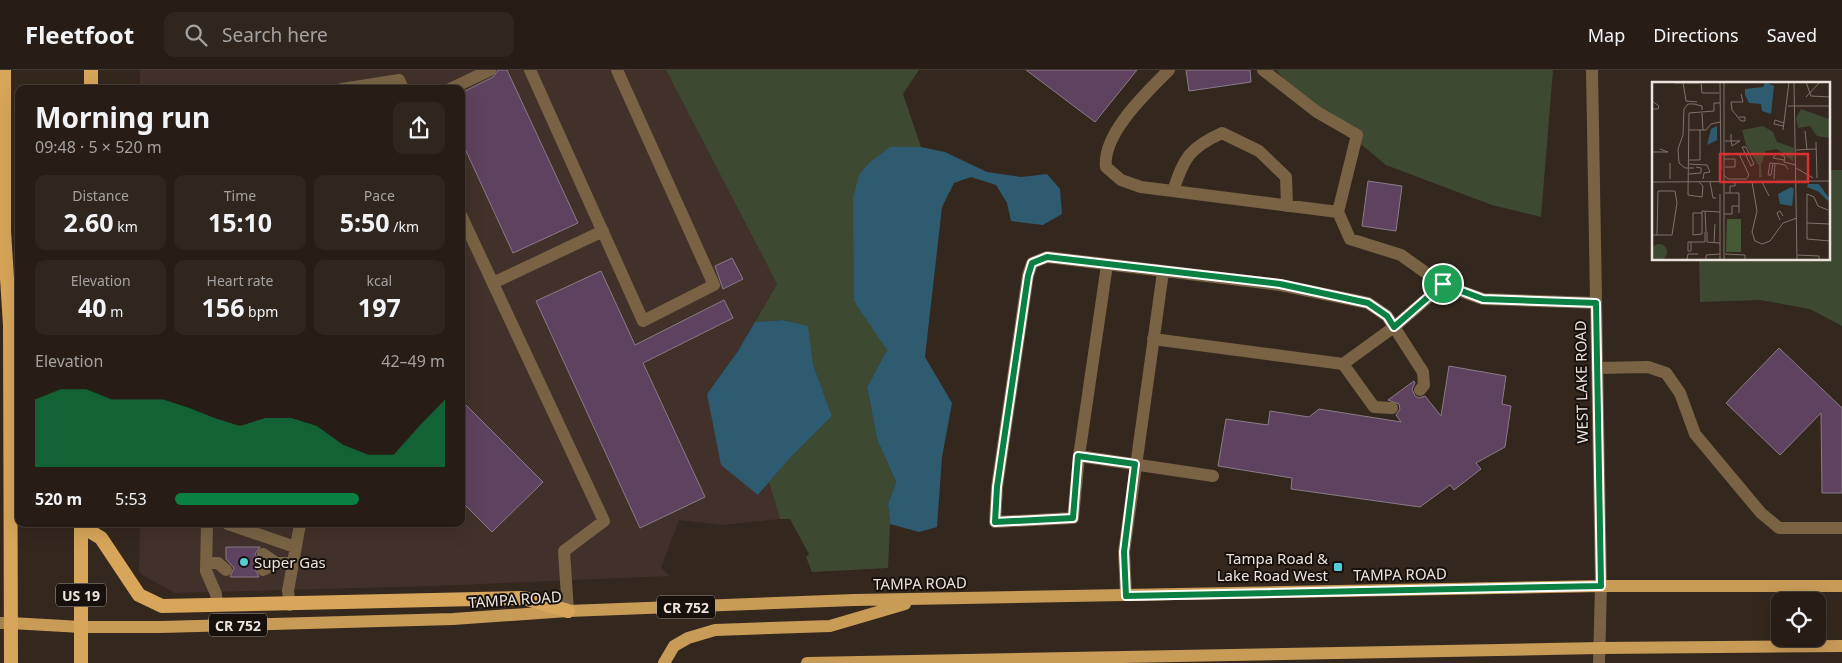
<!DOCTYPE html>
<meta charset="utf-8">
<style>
body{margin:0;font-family:"Noto Sans",sans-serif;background:#2f261f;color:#f1f3f6;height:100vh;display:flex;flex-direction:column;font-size:19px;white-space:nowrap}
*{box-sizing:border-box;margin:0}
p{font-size:16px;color:#a4a2a1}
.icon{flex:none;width:28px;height:28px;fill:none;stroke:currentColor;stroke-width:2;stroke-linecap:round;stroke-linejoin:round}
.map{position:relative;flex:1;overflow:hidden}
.drawer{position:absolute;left:15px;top:15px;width:450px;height:442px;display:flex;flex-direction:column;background:#271d16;border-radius:10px;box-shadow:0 5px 20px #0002,0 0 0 1px #433b35}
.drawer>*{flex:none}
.controls{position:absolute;left:1771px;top:522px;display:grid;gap:10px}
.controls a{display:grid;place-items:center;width:55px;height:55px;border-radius:10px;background:#271d16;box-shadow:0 5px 20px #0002,0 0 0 1px #433b35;font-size:25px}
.pin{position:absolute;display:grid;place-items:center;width:42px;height:42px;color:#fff;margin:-21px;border:2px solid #fff;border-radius:50%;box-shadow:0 1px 5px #0007}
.round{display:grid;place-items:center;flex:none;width:52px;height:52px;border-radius:10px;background:#2f261f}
.summary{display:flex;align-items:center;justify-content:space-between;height:85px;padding:0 20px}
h1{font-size:28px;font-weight:700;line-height:38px}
.stats{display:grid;grid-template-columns:repeat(3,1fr);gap:8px;height:85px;padding:5px 20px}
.stats div{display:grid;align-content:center;border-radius:10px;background:#2f261f;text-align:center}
.stats b{font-size:25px;font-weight:700}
.stats small{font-size:14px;font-weight:400}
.stats p{font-size:14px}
.chart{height:140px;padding:10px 20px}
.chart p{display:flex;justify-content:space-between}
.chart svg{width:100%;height:90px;margin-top:5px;fill:#0b8043;opacity:.7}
ul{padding:0 20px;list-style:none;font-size:16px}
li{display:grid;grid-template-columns:80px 60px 1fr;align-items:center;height:38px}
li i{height:12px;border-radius:6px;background:#0b8043}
header{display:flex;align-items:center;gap:30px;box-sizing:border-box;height:70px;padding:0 25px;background:#271d16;border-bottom:1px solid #433b35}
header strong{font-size:24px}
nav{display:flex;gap:28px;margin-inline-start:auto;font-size:18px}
.search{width:350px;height:45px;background:#2f261f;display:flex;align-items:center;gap:12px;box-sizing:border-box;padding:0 18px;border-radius:10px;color:#a4a2a1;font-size:19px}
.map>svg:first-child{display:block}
</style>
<header>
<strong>Fleetfoot</strong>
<div class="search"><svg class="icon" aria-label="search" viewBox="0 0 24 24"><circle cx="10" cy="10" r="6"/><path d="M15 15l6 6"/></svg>Search here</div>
<nav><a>Map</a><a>Directions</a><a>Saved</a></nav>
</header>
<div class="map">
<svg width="1842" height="593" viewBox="0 0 1842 593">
<rect width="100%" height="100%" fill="#34271e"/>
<path fill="#42312a" d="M140,0H666L777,214L738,281L707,324L759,425L769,412L780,449L722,455L679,450L661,498L670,506L433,516L175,523L142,505L139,501L140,454H461V19H140Z"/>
<path fill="#3e4932" d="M666,0H919L903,24L921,77H890L875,259L887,280L867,317L877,369L896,412L888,434L890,454L888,498L812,502L806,487L809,484L790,449H780L769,412L789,389L832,346L813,294L807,256L783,250L755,252L777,214Z
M1276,0H1553L1541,147L1492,135L1386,95L1286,12Z
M1828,100H1842V256L1810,239L1760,230L1700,232L1699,189H1828Z"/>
<path fill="#2e5b6f" d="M890,77H921L945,82L987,102L1021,107L1047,104L1060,119L1062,144L1043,155L1011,151L1007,133L996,115L971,107L954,113L942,137L925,287L952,333L942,387L937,457L919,462L890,454L888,434L896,412L877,369L867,317L887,280L854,231L853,128L859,105L869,93Z
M783,250L808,256L813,294L832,346L789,389L758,425L721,395L707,324L738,281L755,252Z"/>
<path fill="#5f425f" stroke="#897b88" d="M498,0H507L578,153L513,183L461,70V23L493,7Z
M1026,0H1137L1095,52Z
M1186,0H1250L1251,12L1189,21Z
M1368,111L1402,116L1396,161L1362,156Z
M732,188L743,209L723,219L715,196Z
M601,201L635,275L724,230L733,248L643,293L705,427L640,458L536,231Z
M1779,278L1842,338V423H1822L1821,343L1780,385L1726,333Z
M1449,296L1506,306L1502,334L1511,336L1505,377L1476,393L1481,399L1454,420L1450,415L1420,437L1291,419L1292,408L1218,396L1226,349L1268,355L1270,341L1309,347L1319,339L1401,352L1396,345L1400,339L1399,334L1388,330L1414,311L1415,313L1412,319L1415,326L1419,328L1425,326L1441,346Z
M461,330L543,412L492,462L461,431Z
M226,477H260L255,484L260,492L255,499L259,507H230L234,498L226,489Z"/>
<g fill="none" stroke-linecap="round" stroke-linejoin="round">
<path stroke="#796344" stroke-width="12" d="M530,0L643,251L714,215L617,0
M1169,0C1147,22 1102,64 1106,97L1121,110L1141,117L1338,142
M1263,0L1317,42L1357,65L1338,142L1350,169L1401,185L1443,215L1483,229L1596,233
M342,19L399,10L403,19
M450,19L490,0
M1173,121C1184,88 1189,78 1222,63L1259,81L1286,107L1287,136
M461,145L604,451L564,481L568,541
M1107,195L1079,386L1073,448L995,452L997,417L1028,205L1032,193L1047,187L1280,215L1368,233L1387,246L1423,302L1424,315L1420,320
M493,213L603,161
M1153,269L1343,294L1394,257L1443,215
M1343,294L1374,337L1392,338
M1597,298L1648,297L1666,303L1680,323L1695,364L1761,443L1779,458H1842
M1079,386L1213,406
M207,454L206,501L216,524L217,535
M228,454L295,477
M263,484L276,493
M206,493H218L226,500
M263,500L276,493H293
M1126,525L1124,482L1163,202
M290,535L288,521L300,454"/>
<path stroke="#796344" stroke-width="12" d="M1592,0L1601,516L1599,593"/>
<path stroke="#a5834f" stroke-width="12" d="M0,553H11"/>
<path stroke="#c89b57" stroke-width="12" d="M11,553L81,557H160L453,549L568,541L854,530L1601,516H1842
M664,593L674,576L688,568L715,560L830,556L905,534
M807,593L1599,578L1842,576"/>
<path stroke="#d8a65a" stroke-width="14" d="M4,0V161L10,255L11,593
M91,19V0
M81,456L101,468L139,525L162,536L524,528L568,541
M81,593V454"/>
</g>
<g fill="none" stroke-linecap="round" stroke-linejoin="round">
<defs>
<path id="route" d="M1047,187L1280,214L1368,233L1387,246L1394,257L1443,214L1483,229L1596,233L1601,516L1126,526L1124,482L1135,394L1078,386L1073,448L995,452L997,417L1028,206L1032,193Z"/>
</defs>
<use href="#route" stroke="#fff" stroke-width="10"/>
<use href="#route" stroke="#0b8043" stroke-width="6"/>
</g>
<g fill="#52ccd6" stroke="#17110d" stroke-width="2">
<circle cx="244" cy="492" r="5"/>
<rect x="1333" y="492" width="10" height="10" rx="2.5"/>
</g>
<g text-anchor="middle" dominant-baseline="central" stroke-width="4" stroke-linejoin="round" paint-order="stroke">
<g fill="#17110d" stroke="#ada49f" stroke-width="1">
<rect x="56" y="513.5" width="50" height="23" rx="4"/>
<rect x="657" y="525.5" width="58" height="23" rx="4"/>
<rect x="209" y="543.5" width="58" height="23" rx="4"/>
</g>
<g font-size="14" font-weight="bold" fill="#ede3de">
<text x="81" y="525">US 19</text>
<text x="686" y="537">CR 752</text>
<text x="238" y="555">CR 752</text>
</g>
<g font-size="15" fill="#ede3de" stroke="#17110d">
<text transform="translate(1581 312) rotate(-91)">WEST LAKE ROAD</text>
<text transform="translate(1400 504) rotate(-1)">TAMPA ROAD</text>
<text transform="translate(920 513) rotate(-1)">TAMPA ROAD</text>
<text transform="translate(515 529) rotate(-4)">TAMPA ROAD</text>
</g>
<g font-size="15" fill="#ede3de" stroke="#17110d" text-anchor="end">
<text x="1328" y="488">Tampa Road &amp;<tspan x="1328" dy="17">Lake Road West</tspan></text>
<text x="254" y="492" text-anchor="start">Super Gas</text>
</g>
</g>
<g transform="translate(1652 12)">
<rect width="178" height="178" fill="#34271e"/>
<path d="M149,27L177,37V56L165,54L158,44L146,46L144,36ZM111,44L121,50L125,60L142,66L141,79L125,67L114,69L109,83L110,95L107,96V84L94,63L90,48ZM-1 170a8 8 0 1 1 16 0a8 8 0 1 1-16 0Z" fill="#3e4932"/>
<path d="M75,137H89V170H74Z" fill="#465834"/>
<path d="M113,0L122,4L119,32L110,29L109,22L97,21L93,13V7L111,5ZM65,44V58L55,63L59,47ZM156,102H167L177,116L176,119L167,110L155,105ZM139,105L142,107L140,124L128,122L126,112Z" fill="#2e5b6f"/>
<path fill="none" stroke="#7e726b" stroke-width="1" d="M31,0L34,19L45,20M49,0L50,11H67M68,0L69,88M72,0V177M142,0L145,177M154,0L159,14L178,15M22,1H47M154,15L168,0M0,19L7,24L6,27H0M136,24H178M50,31L51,48M87,35H93V39H89L80,28L79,20H91L89,12M131,44L122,42L123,38L132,41M37,48H54L59,42L68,40M131,48L137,0M153,49L155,68M79,52V59H88M73,59H79L80,64L88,59M164,60L165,96M144,68L164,67M0,70H16L8,67M125,71L121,76L132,78M126,71L133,75L132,80L144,83M72,73L87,72L97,93L95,96M88,73L93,71L90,65H94L102,82L99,84L93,71M72,77H83V85H73M37,78H48V48M18,81V97M121,81L119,93H116L118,81L129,82L133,83L136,87M37,82L55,83L58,90L52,91L51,97M42,86H33L27,81L26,67L31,53L32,27L36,22H42L50,24V28M144,86L161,96M37,92L49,91V86L44,85M72,93L76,97H95M122,97L123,81M0,100L178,99M47,100L51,104L50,115L36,113L37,31L62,29V21H68M58,100L61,116H64M100,100L105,129L100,150L103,159L110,162L118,159L131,141L145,136M110,100L117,114M73,111H87V131M78,111V104H83V101M176,128L166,124L162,115L155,112V157L178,159M53,129L54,150M50,131H41V153L50,152V129L68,130M72,132H80V124H87M128,138L125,131L128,129L131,134M155,141L178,142M55,150V160L68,161M0,153H20L25,121L23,109H6L5,153M39,160V169H36V160H53V150M62,161L63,142M73,172L93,173V177M145,173L167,174V177M35,177L36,172H46M54,177V173L68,172M68,177V112"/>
<path fill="#d73131" fill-opacity="0.15" stroke="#d73131" stroke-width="2.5" d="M68,72H156V100H68Z"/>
<rect width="178" height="178" fill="none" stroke="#ede3de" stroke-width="2.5"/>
</g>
</svg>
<div class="controls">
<a><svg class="icon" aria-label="locate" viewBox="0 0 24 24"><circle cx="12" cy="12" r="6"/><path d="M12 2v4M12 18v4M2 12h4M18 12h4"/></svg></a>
</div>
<div class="pin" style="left:1443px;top:214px;background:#1e9e55"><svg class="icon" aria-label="arrive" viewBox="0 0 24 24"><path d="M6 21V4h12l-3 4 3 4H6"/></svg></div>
<section class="drawer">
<div class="summary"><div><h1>Morning run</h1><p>09:48 · 5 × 520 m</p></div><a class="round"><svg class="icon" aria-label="share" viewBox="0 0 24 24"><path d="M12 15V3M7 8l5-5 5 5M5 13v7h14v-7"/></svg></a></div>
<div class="stats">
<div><p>Distance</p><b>2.60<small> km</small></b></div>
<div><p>Time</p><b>15:10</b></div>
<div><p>Pace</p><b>5:50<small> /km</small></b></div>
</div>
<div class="stats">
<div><p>Elevation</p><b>40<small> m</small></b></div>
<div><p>Heart rate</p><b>156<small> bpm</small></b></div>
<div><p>kcal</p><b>197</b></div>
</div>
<div class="chart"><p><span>Elevation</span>42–49 m</p>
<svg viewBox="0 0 160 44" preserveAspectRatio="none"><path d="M0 44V11L10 6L20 6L30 11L40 11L50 11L60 15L70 20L80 24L90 20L100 20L110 24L120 33L130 38L140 38L150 24L160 11V44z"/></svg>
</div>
<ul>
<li><b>520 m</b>5:53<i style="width:68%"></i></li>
</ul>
</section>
</div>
